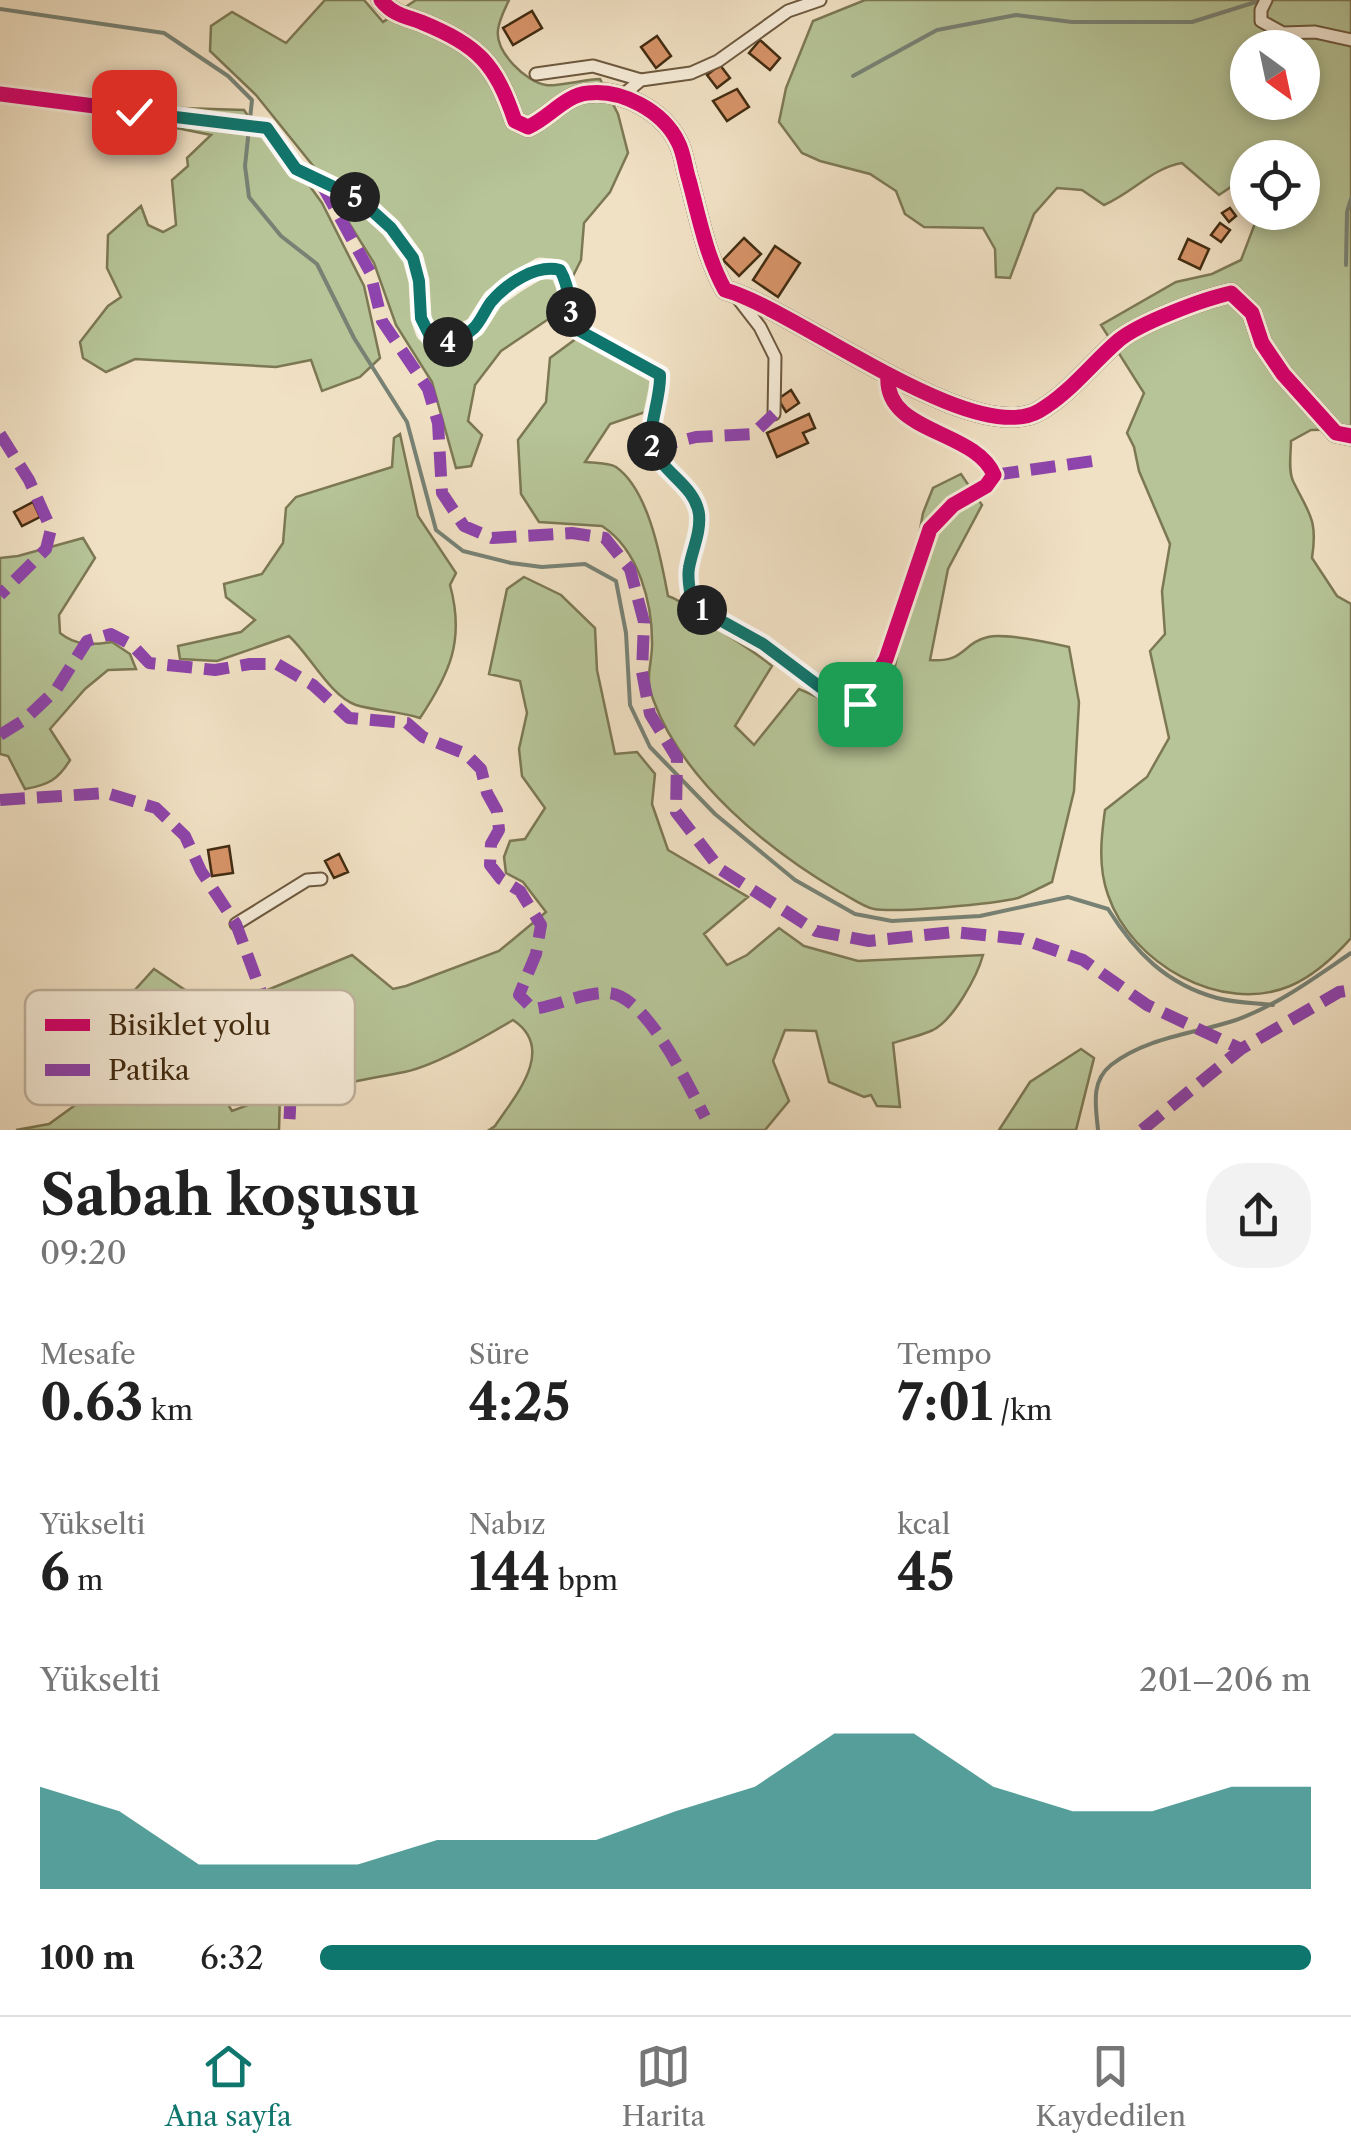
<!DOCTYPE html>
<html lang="tr">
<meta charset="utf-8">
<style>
body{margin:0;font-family:"Libre Caslon Text",serif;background:#f2f2f2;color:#222;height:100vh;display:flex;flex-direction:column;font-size:38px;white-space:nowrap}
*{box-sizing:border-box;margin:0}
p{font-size:32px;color:#767676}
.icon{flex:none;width:55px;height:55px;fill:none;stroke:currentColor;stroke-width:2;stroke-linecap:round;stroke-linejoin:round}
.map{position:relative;height:1130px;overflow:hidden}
.side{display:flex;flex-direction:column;background:#fff;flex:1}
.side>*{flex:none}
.needle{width:65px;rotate:147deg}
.buttons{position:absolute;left:1230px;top:30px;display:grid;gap:20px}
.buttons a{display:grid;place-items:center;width:90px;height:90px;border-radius:50%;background:#fff;box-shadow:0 5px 15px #0003;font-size:50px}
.pin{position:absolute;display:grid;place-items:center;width:85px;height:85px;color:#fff;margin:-42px;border-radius:20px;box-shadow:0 5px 15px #0006}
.km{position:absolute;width:50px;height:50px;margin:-25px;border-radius:50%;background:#222;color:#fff;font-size:28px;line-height:50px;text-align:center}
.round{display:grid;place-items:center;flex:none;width:105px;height:105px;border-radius:40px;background:#f2f2f2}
.overview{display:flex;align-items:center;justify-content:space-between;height:170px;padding:0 40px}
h1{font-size:55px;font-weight:800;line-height:75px}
.metrics{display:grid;grid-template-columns:repeat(3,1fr);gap:15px;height:170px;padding:10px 40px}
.metrics div{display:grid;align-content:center}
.metrics b{font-size:50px;font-weight:800}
.metrics small{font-size:28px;font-weight:400}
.metrics p{font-size:28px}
.chart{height:280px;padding:20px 40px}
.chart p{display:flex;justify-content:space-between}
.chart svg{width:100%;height:180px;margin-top:10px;fill:#0f766e;opacity:.7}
ul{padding:0 40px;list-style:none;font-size:32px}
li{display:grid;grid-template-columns:160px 120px 1fr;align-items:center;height:75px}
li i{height:25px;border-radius:12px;background:#0f766e}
.menu{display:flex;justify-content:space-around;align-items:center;height:140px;border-top:2px solid #e0e0e0;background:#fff;font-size:28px;color:#767676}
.menu a{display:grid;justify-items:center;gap:5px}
.menu .on{color:#0f766e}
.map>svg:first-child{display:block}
</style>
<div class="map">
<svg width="1351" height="1130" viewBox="0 0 1351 1130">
<rect width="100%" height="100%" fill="#f1e1c4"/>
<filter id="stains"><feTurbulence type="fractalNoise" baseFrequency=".002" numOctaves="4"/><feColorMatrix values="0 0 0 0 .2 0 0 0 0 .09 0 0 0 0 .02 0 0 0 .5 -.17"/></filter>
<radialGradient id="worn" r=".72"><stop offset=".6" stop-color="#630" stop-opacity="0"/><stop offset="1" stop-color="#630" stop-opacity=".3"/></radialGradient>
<path fill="#b6c497" stroke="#7c7854" stroke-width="2.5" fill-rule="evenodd" d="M325,0H364L383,22L416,0H509C505,9 499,20 498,30C495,52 526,82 546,85C556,87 586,79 600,79L618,114L628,153L610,192L584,223L581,260L553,316L501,351L475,385L468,421L482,435L471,466L456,468L432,382L396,325L374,263L314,167L256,95L210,51L211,26L232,12L286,43Z
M865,0H1351V429L1311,430L1291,441C1291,453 1288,470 1293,481C1309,514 1318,519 1312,558L1337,596L1351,604V938C1335,956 1313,976 1290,986C1221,1015 1131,963 1108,895C1098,867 1101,838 1105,810L1147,777L1169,738L1150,651L1165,634L1162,591L1170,544L1139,471L1134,447L1127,433L1144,393L1101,325L1176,282L1212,274L1241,260L1259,213L1302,212V158H1248L1247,176L1219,195L1182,163C1152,168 1134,192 1104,205L1082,190L1057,188L1034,214L1010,278L996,277L995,249L983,228L924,227L905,214L896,191L870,174L820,161L802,153L779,122L786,88L813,21ZM1248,48H1302V102H1248Z
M181,108L244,110L289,175L309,185L322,203L364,286L380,358L360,377L322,391L311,360L276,367L135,359L106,372L83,358L80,342L108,306L121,297L107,268L108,235L141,206L148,225L163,232L176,225L172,180L188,166L187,158L211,135L172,127Z
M577,338L646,371L656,385L651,410L610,424L585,462C594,463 609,463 616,467C649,490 661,559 668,596C680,600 685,606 695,614C721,632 748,646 772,666L735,726L754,745L799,689L843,708L867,715L889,699L923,513L933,488L961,474L982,505L948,569L930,660C965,663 962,643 988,637C1005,633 1051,643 1069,647L1079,702L1074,791L1052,882C1041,887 1029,894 1018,898C995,904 896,913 874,909C863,907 850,897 840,892C768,850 682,780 653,699C645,677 651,669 652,647C653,604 639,550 602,526L539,522L521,494L518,440L546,402L550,358Z
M400,434L418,516L456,573L450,585C465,640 450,673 420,718C398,711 376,711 356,705C330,696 310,655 289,636L217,661L180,659L178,646L241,632L255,620L226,597L224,584L262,574L283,543L286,508L296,497L392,467L394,438Z
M83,538L95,558L59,615L60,633C76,646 92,645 112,642L130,654L136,669L108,670L85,689L50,729L70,760C58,780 48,785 25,789L8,756L0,754V558L18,556Z
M524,577L561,595L595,628L597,670L615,754L637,752L655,774L652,804L668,850L748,897L704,934L727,965L747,955L779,928L804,946L858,961L983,955C977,977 953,1020 933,1030C920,1036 905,1039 893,1043L900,1107L877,1106L871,1095L864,1097L829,1082L816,1031L785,1030L773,1061L789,1101L765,1130H489L495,1126C515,1096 557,1049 513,1020C484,1037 432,1068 399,1073C368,1079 337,1084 306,1093L294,1049L265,991L352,955L393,989L406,986L499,951L546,912L523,882L506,873L504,857L510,841L525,839L545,808L522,776L519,749L527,713L520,681L489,674L507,589Z
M154,969L191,994L202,1062L232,1111L280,1093L279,1130H16L49,1124L85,1098L75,1067L123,1003Z
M1081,1049L1094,1058L1076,1130H999L1030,1082Z"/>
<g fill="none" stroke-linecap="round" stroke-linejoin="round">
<path stroke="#778275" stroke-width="4" d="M0,9L164,33L228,76L252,100L245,166L249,197L281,236L317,264L354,338L407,422L436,530L463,551L511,563L542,567L585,564L616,581L626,633L630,705L650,747L715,814L795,880L855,914L892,921L980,916L1068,897L1108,909C1135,952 1166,984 1217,998C1235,1003 1256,1003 1273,1005
M853,76L937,30L1016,15L1072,22H1192L1262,0
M1346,265L1347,212L1351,199
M1098,1130C1096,1107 1090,1082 1111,1065C1147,1037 1194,1034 1236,1020C1278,1005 1314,978 1351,953"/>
</g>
<path fill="#d79368" stroke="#412b11" stroke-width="2.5" d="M532,11L542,28L513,45L503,28Z
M657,36L671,56L656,68L641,47Z
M760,40L780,58L770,70L749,53Z
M720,65L730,78L717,88L707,75Z
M737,89L749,107L727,121L713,101Z
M1230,208L1236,216L1229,222L1222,213Z
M1220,223L1230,230L1221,242L1211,235Z
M744,238L761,254L739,276L723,260Z
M1188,239L1209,249L1200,269L1179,259Z
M775,246L800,263L778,297L753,280Z
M791,390L799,403L786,412L778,399Z
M809,414L815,428L803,433L808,443L777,457L767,433Z
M33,502L40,517L22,526L14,512Z
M229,846L233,873L212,876L208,850Z
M339,854L348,872L334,878L325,861Z"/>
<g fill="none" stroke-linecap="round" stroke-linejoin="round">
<defs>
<path id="street" d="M1266,0L1261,10V21L1283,33L1315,32L1351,40
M536,74L593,66L641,80
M0,94L267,128L296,169L359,199L391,228L413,258L419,281L421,318L426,332L446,343L475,327L493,299L515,283L540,268L559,270C572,290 567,311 578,330L660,375C661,397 647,425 652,444C659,472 695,484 699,515C701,533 692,550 689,568C687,578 690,589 691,599L703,611L763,644L828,693L860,704L886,659L930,529L953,505L986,486L994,475C975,429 883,434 888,375
M624,94L641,80L691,73L718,61L788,11L820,0
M736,296L760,327L775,357L774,414
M236,924L307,880L321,879"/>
<path id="secondary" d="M381,0C393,15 405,16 421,22C479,46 495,63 515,121L528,127C549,118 565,95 588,93C622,89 663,111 678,142C684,153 685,168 689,180C699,217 706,256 725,290C795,309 973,449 1039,411C1069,394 1092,363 1119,340C1140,323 1203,299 1231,293L1252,313L1262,343L1283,374L1336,433L1351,436"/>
</defs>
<use href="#street" stroke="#6d583e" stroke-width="15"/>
<use href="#secondary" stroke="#412b11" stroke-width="21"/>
<use href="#street" stroke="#f6ecd9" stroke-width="11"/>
<use href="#secondary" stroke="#f6ecd9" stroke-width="18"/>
<path stroke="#8e44ad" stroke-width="12" stroke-dasharray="25 12" stroke-linecap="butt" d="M322,185L370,272L382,321L428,389L438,423L442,493L464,526L492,538L572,533L605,538L630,569L644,622L642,672L650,714L677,758L676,812L720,869L816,931L869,941L953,932L1022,939L1083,960L1147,1005L1241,1049
M0,434L29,480L51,529L46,549L0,595
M652,448L696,437L753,434L774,414
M994,475L1100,460
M0,735L24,720L56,690L87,641L111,634L132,645L149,663L215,670L250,664H277L313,685L349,718L407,723L423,737L466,754L481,769L487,793L497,811L499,830L491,844L490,865L501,879L520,891L541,925L536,954L519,995L533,1009C558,1006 583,992 608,993C646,994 689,1087 705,1117
M0,800L106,793L156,808L185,836L201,871L236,924L271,1019L286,1049L291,1089L289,1130
M1142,1130L1241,1049L1339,992L1351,990"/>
<defs>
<path id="cycleway" d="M381,0C393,15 405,16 421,22C479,46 495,63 515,121L528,127C549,118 565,95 588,93C622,89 663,111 678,142C684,153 685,168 689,180C699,217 706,256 725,290C795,309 973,449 1039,411C1069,394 1092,363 1119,340C1140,323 1203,299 1231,293L1252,313L1262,343L1283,374L1336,433L1351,436
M0,94L267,128L296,169L359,199L391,228L413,258L419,281L421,318L426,332L446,343L475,327L493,299L515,283L540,268L559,270C572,290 567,311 578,330L660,375C661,397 647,425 652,444C659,472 695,484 699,515C701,533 692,550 689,568C687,578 690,589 691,599L703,611L763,644L828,693L860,704L886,659L930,529L953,505L986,486L994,475C975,429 883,434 888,375"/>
</defs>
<use href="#cycleway" stroke="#f6ecd9" stroke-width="21"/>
<use href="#cycleway" stroke="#d6006c" stroke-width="15"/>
</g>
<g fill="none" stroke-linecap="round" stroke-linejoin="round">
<defs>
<path id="route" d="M134,112L267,128L296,169L359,199L391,228L413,258L419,281L421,318L431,338L446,343C456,339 466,336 474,328C481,321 485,310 491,302C506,284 536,264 560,270C572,290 567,311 578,330L660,375C661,397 648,427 652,444C659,472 695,484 699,514C701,533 692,550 689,568C687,578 690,589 691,599L702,610L763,644L828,693L860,704"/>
</defs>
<use href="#route" stroke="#fff" stroke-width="20"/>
<use href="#route" stroke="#0f766e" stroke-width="12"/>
</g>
<rect x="25" y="990" width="330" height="115" rx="15" fill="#f6ecd9" stroke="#c0b29d" stroke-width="2.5"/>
<rect x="45" y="1019" width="45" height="12" fill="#d6006c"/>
<rect x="45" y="1064" width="45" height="12" fill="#8e44ad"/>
<g font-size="28" fill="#412b11">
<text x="108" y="1035">Bisiklet yolu</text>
<text x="108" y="1080">Patika</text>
</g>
<rect width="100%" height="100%" filter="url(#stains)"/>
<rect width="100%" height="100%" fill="url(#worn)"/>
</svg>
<div class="buttons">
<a><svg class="needle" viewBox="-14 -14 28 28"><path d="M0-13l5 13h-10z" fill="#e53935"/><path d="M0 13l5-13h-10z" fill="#767676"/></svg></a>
<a><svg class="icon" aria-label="locate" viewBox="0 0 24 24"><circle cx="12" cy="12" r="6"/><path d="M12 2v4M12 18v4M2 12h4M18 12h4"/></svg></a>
</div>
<div class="pin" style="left:860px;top:704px;background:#1e9e55"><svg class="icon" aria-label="arrive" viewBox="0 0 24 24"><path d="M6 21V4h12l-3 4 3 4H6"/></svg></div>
<div class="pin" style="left:134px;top:112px;background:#d93025"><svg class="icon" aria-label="check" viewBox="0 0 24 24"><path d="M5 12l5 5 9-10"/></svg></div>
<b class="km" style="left:702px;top:610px">1</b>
<b class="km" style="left:652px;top:446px">2</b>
<b class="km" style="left:571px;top:312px">3</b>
<b class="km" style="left:448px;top:342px">4</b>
<b class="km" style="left:355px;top:197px">5</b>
</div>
<section class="side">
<div class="overview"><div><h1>Sabah koşusu</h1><p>09:20</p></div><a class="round"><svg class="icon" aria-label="share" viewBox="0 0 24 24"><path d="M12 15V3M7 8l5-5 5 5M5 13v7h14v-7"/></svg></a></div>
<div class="metrics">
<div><p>Mesafe</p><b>0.63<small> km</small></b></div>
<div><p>Süre</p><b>4:25</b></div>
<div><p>Tempo</p><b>7:01<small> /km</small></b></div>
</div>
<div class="metrics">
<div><p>Yükselti</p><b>6<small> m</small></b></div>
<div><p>Nabız</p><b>144<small> bpm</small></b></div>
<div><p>kcal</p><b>45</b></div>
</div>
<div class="chart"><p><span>Yükselti</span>201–206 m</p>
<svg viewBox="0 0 160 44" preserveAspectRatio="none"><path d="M0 44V19L10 25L20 38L30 38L40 38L50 32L60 32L70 32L80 25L90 19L100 6L110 6L120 19L130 25L140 25L150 19L160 19V44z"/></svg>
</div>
<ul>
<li><b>100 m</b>6:32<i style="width:100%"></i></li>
</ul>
</section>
<nav class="menu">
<a class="on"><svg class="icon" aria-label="home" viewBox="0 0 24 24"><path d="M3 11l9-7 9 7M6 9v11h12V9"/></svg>Ana sayfa</a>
<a><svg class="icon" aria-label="map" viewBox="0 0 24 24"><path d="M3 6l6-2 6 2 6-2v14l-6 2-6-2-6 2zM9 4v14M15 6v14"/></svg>Harita</a>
<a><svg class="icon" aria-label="saved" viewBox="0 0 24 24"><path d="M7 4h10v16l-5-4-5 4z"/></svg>Kaydedilen</a>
</nav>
